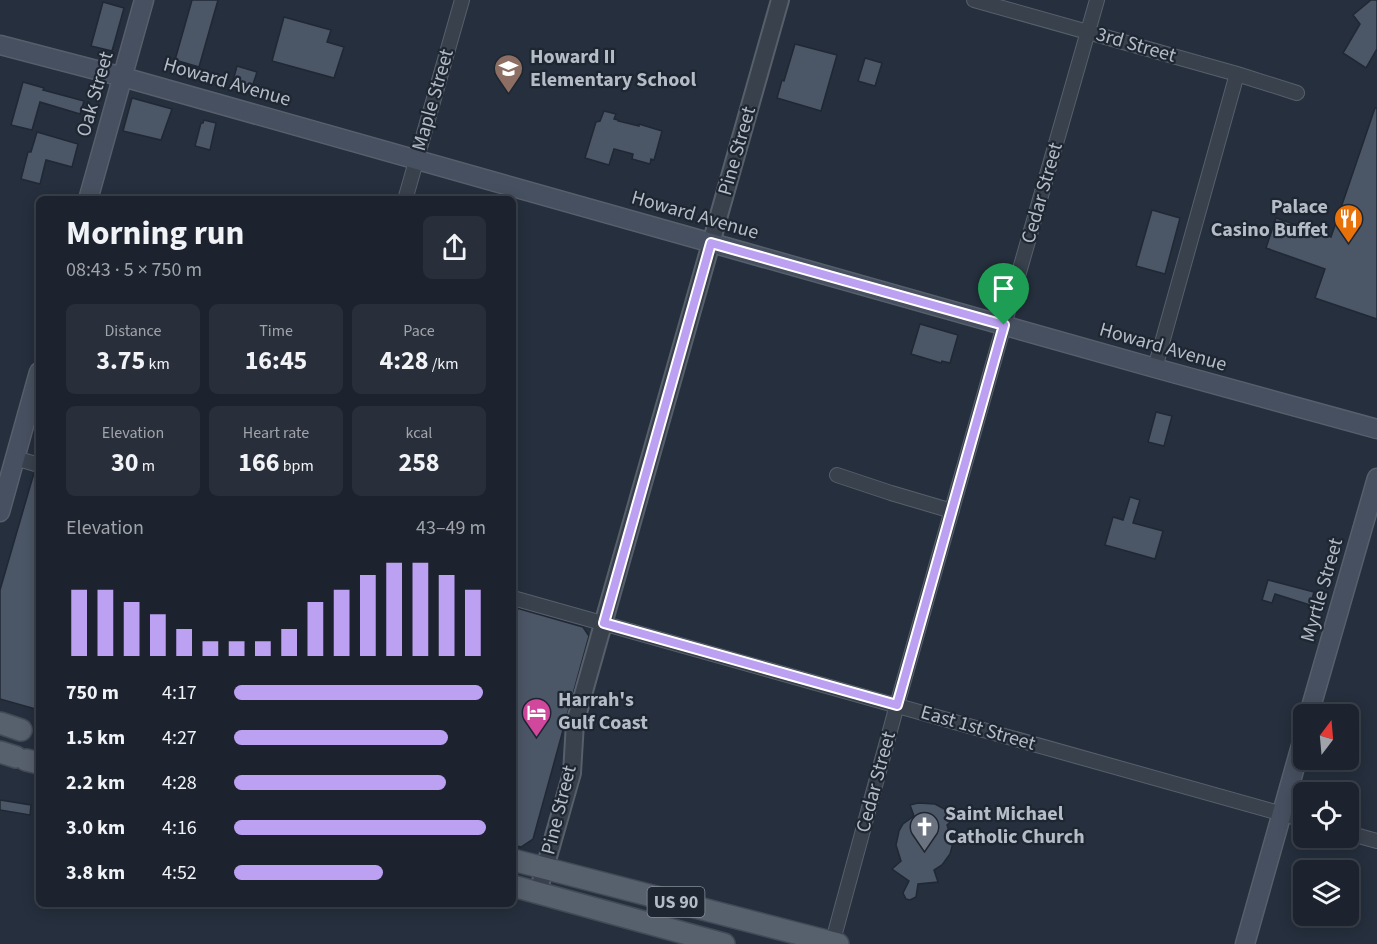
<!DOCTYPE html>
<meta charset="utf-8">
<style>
body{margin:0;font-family:"Source Sans 3",sans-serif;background:#292f3a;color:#f1f3f6;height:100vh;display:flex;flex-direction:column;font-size:22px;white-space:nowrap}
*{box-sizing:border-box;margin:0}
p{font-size:20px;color:#a0a4aa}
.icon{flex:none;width:33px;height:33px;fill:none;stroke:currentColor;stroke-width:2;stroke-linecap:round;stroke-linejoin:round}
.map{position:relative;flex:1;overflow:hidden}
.details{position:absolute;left:36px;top:196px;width:480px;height:711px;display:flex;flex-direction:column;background:#1c232e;border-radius:9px;box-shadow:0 3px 15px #0003,0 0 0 2px #3a404a}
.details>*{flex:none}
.needle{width:39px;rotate:16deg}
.buttons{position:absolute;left:1293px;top:704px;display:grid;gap:12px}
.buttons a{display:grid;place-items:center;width:66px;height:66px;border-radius:9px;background:#1c232e;box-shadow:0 3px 15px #0003,0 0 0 2px #3a404a;font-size:30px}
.pin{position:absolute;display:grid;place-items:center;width:51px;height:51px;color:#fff;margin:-62px -26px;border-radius:50% 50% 50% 0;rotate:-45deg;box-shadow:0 0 6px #0007}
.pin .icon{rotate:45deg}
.round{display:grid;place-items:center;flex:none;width:63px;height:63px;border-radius:9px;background:#292f3a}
.head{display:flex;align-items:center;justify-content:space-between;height:102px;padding:0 30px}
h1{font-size:33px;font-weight:700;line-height:45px}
.stats{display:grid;grid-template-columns:repeat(3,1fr);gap:9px;height:102px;padding:6px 30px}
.stats div{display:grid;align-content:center;border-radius:9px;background:#292f3a;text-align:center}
.stats b{font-size:26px;font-weight:700}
.stats small{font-size:16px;font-weight:400}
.stats p{font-size:16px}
.chart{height:168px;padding:12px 30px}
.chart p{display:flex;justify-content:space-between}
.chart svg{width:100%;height:108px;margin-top:6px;stroke:#bca0f2;stroke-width:6}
ul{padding:0 30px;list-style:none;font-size:20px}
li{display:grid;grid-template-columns:96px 72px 1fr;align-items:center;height:45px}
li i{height:15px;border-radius:8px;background:#bca0f2}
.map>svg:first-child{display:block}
</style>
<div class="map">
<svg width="1377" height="944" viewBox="0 0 1377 944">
<rect width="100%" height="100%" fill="#252f3d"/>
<path fill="#4b5666" stroke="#202834" stroke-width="1.5" d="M192,0H218L199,67L175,60Z
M1371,0H1377V49L1366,68L1343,53L1360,24L1353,15Z
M103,2L124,8L112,51L91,46Z
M284,17L331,30L327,42L344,47L334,78L272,61Z
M795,44L837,55L821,111L777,98L782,80L784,81Z
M865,58L882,63L875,86L858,81Z
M237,66L257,72L250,93L231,88Z
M23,82L44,88L43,90L84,101L80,114L40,102L32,130L11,125Z
M132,98L172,109L161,140L123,131Z
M1375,108H1377V319L1315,298L1325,269L1266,248L1276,218L1331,237Z
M604,111L616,114L614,119L618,120V121L639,126V124L662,131L654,160L651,159L650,164L632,159L633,154L614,149L609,165L585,158L596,122L600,121Z
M204,120L216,123L210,150L195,146L201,123H203Z
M37,132L78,144L72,167L46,160L40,184L21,179L28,152H31Z
M1152,210L1180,218L1165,274L1136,266Z
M920,324L958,335L950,363L942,361L941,363L911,354Z
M1156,412L1172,416L1164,446L1148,442Z
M34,473L39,474V710L0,699V590Z
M1130,497L1140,500L1133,523L1163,531L1155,559L1105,545L1113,517L1123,520Z
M1268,580L1314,592L1310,605L1275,594L1272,603L1262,600Z
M513,607L583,627L589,636L533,839L521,847L513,845Z
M0,800L31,805L30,815L0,810Z
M918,803L935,804L950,812L956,817L947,825L952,839V847L950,854L942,865L934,870L938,882L918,884L916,897L910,900L906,899L903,893L909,881L892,869L901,861L896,845L899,831L903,824L914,816L910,805Z"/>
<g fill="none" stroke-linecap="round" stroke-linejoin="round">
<defs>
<path id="minor" d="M974,0L1237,74L1297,93
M405,200L462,0
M1155,368L1237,74
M15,458L39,465
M837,475L891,493L952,511
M513,598L1304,820
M1348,833L1377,841
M832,944L897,705L1004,325L1097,0"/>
<path id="tertiary" d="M538,892L572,773L575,723L780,0"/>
<path id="secondary" d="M0,45L123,77L1155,368L1377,429
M88,200L144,0
M0,512L39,372
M1309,714L1377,478
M1245,944L1304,735"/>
<path id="primary" d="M0,723L21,730
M0,752L16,757
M26,760L39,763
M513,860L838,944
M513,886L724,944"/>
</defs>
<use href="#minor" stroke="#575f6b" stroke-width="16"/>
<use href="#tertiary" stroke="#575f6b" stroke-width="20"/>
<use href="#secondary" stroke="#575f6b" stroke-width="21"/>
<use href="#primary" stroke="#424a56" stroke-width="24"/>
<use href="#minor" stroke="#39414d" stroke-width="14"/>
<use href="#tertiary" stroke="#39414d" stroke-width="16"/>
<use href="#secondary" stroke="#475060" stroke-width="18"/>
<use href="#primary" stroke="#57606d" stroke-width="21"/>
</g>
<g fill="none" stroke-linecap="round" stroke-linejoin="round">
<defs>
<path id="route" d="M711,243L1004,325L897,705L604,623Z"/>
</defs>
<use href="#route" stroke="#fff" stroke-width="12"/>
<use href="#route" stroke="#bca0f2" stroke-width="8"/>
</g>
<defs>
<symbol id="school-pin" viewBox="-11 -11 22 30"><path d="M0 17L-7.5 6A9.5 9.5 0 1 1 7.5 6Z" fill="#8d6e63" stroke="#1e2632"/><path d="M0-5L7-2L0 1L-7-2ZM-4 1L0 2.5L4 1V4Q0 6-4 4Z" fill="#fff"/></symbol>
<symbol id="restaurant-pin" viewBox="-11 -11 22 30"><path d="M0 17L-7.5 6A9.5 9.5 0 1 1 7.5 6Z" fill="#e8710a" stroke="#1e2632"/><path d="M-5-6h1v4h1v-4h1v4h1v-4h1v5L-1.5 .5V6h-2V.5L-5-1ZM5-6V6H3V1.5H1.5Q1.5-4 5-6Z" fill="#fff"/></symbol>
<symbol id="hotel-pin" viewBox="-11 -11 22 30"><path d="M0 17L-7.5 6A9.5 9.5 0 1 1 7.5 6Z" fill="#d1479c" stroke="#1e2632"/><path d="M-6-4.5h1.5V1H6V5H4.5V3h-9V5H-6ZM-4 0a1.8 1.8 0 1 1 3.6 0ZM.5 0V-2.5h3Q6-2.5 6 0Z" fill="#fff"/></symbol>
<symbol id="church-pin" viewBox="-11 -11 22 30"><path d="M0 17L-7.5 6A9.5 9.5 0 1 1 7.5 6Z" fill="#6b7280" stroke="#1e2632"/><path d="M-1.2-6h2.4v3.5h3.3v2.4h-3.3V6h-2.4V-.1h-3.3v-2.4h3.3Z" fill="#fff"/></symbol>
</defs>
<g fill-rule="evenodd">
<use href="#school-pin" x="492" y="52" width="33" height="45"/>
<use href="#restaurant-pin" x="1332" y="202" width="33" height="45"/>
<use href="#hotel-pin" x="520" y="696" width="33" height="45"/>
<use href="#church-pin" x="908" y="810" width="33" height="45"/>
</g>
<g text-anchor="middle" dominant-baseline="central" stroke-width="4.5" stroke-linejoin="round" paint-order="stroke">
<rect fill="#1e2632" stroke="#878f9b" stroke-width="1.5" x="647.5" y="887" width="57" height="30" rx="4.5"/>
<g font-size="18" font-weight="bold" fill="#b4bcc8">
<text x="676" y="902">US 90</text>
</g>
<g font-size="20" fill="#b4bcc8" stroke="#1e2632">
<text transform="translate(1136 45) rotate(16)">3rd Street</text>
<text transform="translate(227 82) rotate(16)">Howard Avenue</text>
<text transform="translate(95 94) rotate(-74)">Oak Street</text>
<text transform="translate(433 100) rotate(-74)">Maple Street</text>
<text transform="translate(737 151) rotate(-74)">Pine Street</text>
<text transform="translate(1042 193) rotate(-74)">Cedar Street</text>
<text transform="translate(695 215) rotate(16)">Howard Avenue</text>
<text transform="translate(1163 347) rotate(16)">Howard Avenue</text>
<text transform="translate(1322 590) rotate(-74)">Myrtle Street</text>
<text transform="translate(978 728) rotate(16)">East 1st Street</text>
<text transform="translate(876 782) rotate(-75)">Cedar Street</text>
<text transform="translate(559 810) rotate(-76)">Pine Street</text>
</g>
<g font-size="20" font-weight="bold" fill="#b4bcc8" stroke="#1e2632" text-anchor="start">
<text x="530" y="57">Howard II<tspan x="530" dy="23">Elementary School</tspan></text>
<text x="1328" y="207" text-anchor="end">Palace<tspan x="1328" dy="23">Casino Buffet</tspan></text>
<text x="558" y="700">Harrah's<tspan x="558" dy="23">Gulf Coast</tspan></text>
<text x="945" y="814">Saint Michael<tspan x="945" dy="23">Catholic Church</tspan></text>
</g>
</g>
</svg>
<div class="buttons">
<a><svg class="needle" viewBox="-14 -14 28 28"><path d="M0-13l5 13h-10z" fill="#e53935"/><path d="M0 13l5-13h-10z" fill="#a0a4aa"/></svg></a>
<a><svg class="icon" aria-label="locate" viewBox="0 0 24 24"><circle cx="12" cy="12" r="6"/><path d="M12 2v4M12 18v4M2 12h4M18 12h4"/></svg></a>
<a><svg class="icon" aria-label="layers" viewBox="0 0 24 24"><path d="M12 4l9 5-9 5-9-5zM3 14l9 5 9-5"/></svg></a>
</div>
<div class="pin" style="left:1004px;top:325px;background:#1e9e55"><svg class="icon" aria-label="arrive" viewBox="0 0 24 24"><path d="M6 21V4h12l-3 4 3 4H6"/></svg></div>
<section class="details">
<div class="head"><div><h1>Morning run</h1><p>08:43 · 5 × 750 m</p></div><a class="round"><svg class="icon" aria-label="share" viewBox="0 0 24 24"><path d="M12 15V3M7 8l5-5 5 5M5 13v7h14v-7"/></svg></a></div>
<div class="stats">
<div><p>Distance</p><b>3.75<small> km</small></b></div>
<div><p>Time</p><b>16:45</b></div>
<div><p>Pace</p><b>4:28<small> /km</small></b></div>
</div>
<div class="stats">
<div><p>Elevation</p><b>30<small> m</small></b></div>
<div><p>Heart rate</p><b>166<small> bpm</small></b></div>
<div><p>kcal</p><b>258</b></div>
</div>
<div class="chart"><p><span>Elevation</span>43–49 m</p>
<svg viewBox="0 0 160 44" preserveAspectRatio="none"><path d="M5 44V17M15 44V17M25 44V22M35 44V27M45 44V33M55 44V38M65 44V38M75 44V38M85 44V33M95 44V22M105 44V17M115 44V11M125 44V6M135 44V6M145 44V11M155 44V17"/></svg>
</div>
<ul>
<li><b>750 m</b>4:17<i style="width:99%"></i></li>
<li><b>1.5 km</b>4:27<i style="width:85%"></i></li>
<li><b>2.2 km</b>4:28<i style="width:84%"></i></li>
<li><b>3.0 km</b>4:16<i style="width:100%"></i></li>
<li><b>3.8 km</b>4:52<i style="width:59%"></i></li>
</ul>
</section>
</div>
